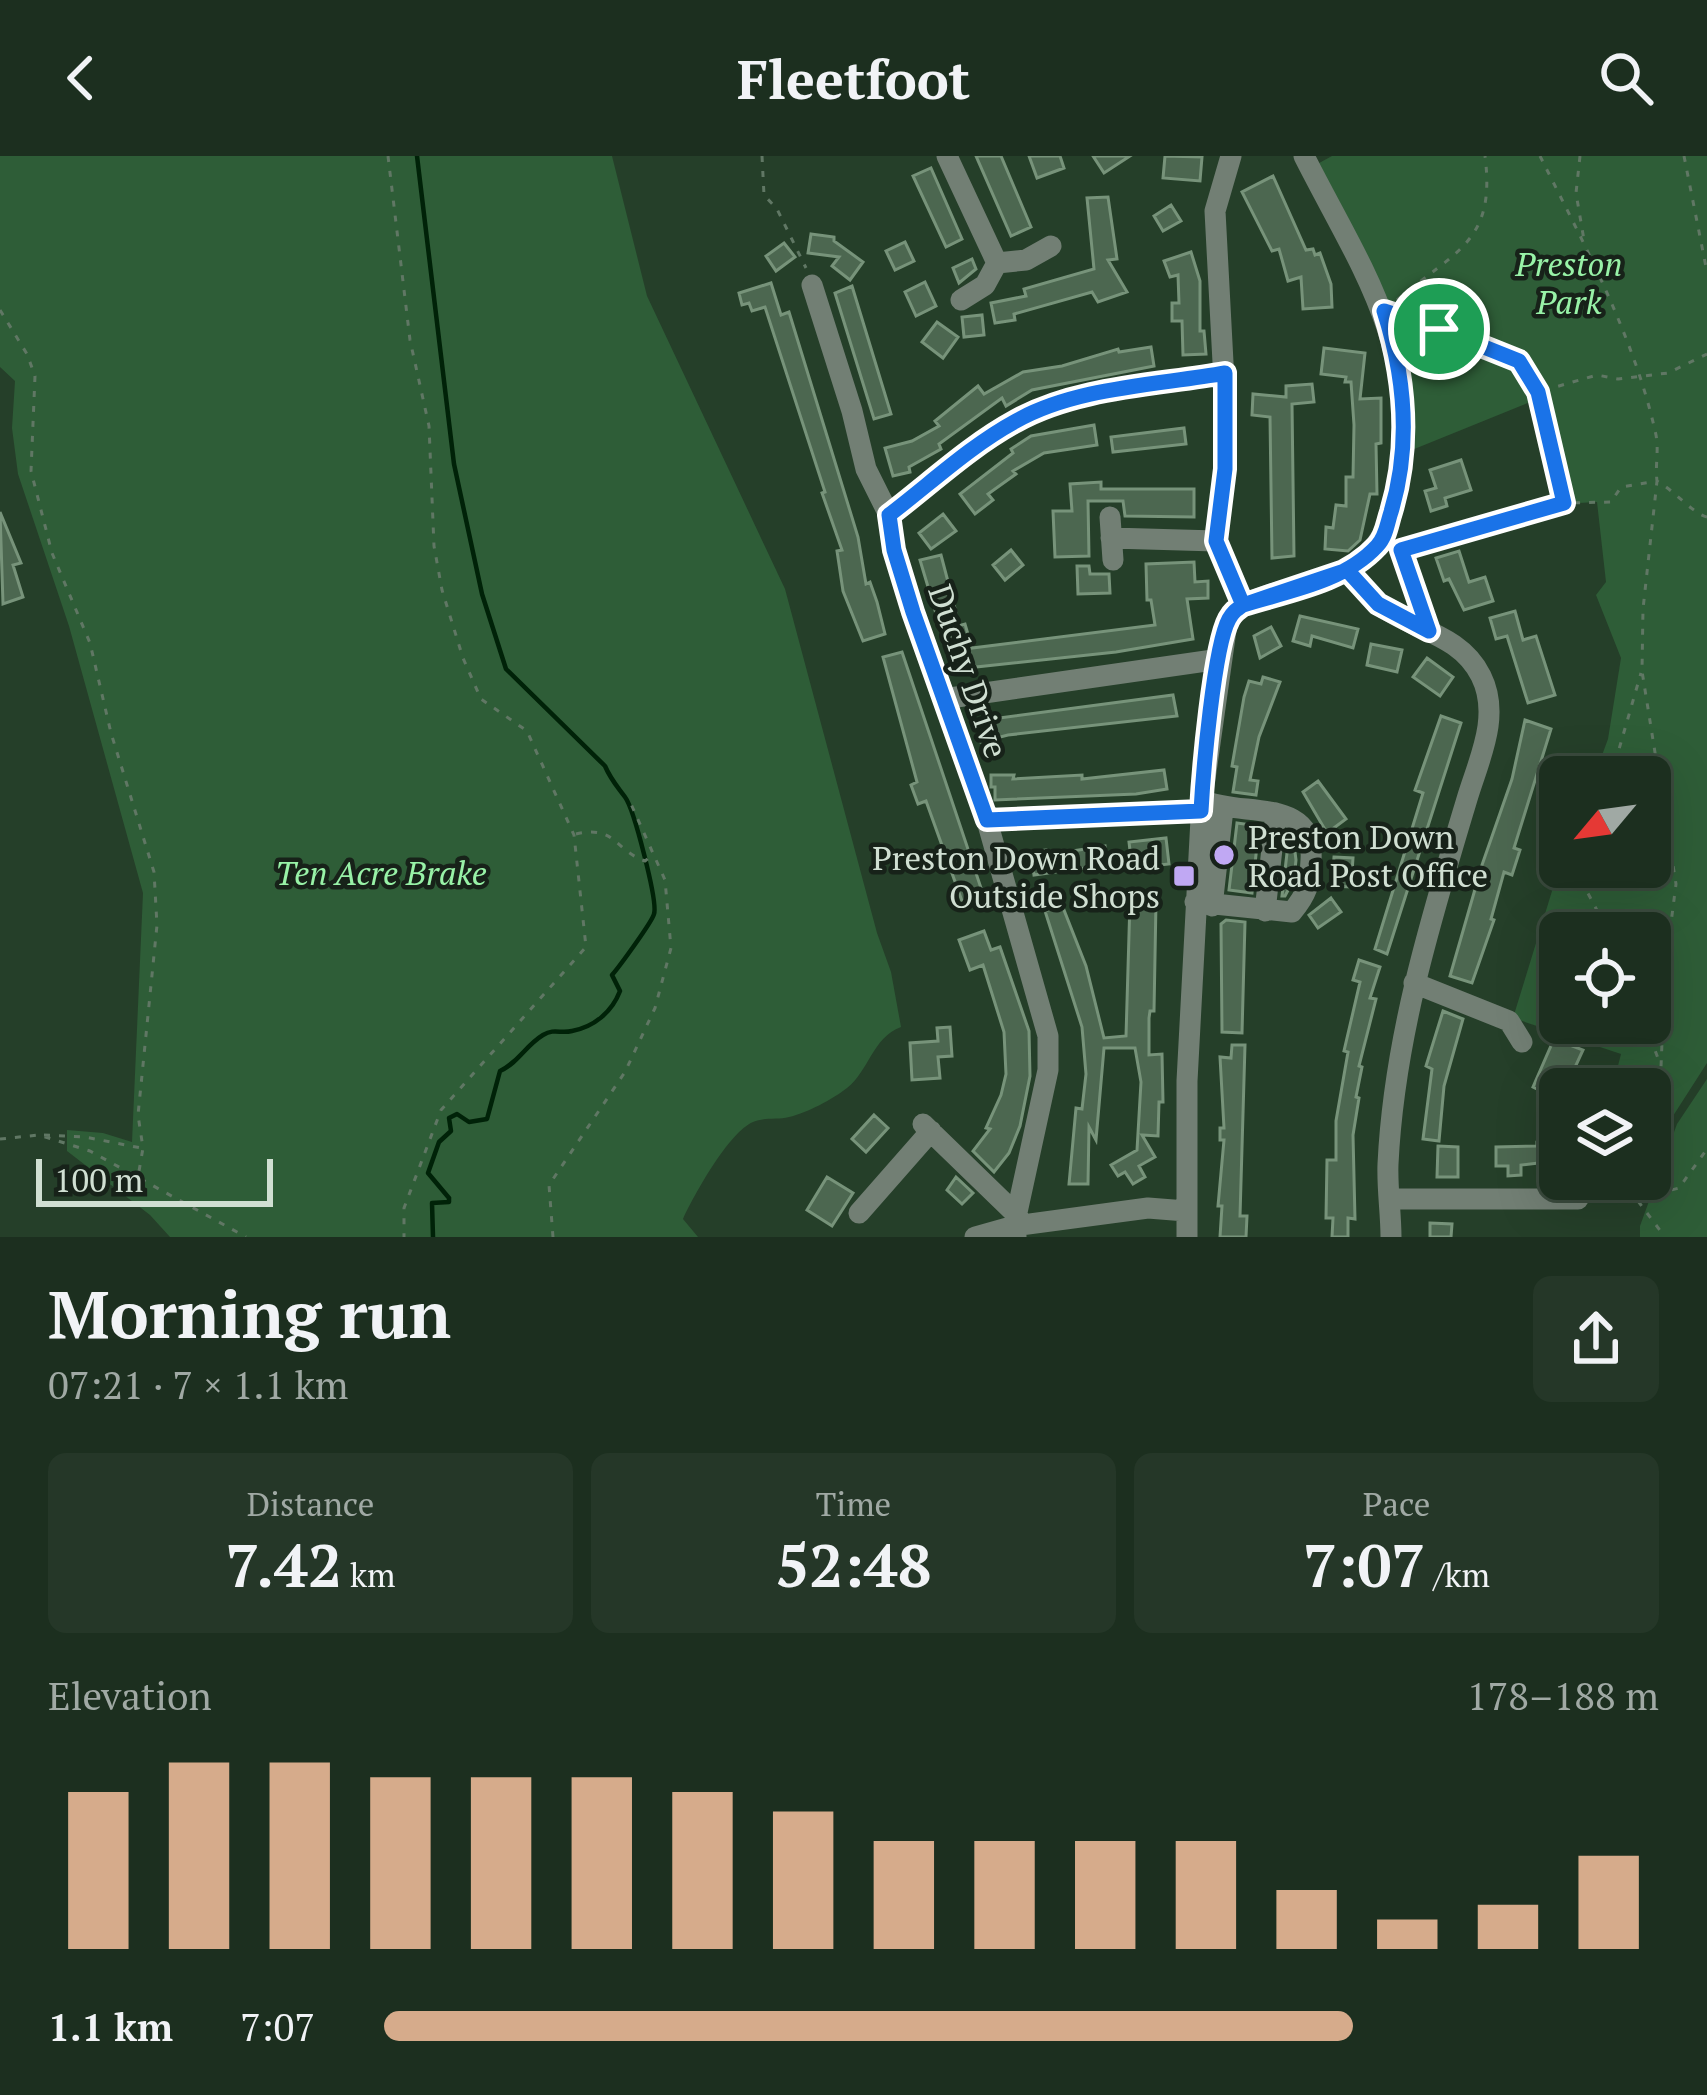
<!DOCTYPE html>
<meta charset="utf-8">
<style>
body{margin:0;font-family:"PT Serif",serif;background:#253728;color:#f1f3f6;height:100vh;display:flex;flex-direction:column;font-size:45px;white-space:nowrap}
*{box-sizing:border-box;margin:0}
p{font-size:39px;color:#a0a9a4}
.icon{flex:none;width:66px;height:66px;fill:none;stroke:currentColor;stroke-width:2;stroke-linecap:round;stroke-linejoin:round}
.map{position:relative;height:1081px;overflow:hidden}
.sheet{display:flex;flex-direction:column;background:#1c2f1f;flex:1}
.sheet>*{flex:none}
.needle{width:78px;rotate:241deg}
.tools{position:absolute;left:1539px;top:600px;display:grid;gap:24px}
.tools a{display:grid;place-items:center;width:132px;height:132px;border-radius:18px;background:#1c2f1f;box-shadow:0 12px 48px #0002,0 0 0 3px #3a4a3d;font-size:60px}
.scale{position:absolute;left:36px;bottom:30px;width:237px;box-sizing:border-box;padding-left:12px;border:6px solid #d0dfd2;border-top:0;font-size:33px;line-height:42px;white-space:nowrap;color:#d0dfd2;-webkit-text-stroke:9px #172219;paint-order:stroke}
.pin{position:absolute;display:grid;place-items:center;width:102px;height:102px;color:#fff;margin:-51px;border:6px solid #fff;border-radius:50%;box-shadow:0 3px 12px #0007}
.round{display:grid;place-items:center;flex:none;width:126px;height:126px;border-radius:18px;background:#253728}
.summary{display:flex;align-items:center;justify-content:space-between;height:204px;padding:0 48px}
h1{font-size:66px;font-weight:800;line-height:90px}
.stats{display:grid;grid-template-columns:repeat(3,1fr);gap:18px;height:204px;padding:12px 48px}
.stats div{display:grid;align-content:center;border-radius:18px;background:#253728;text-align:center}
.stats b{font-size:60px;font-weight:800}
.stats small{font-size:33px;font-weight:400}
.stats p{font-size:33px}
.chart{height:336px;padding:24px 48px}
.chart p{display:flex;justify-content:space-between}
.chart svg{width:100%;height:216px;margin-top:12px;stroke:#d6ab8b;stroke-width:6}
ul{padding:0 48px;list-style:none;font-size:39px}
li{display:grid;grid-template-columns:192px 144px 1fr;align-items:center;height:90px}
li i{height:30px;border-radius:15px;background:#d6ab8b}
header{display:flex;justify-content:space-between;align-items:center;height:156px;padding:0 48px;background:#1c2f1f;font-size:54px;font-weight:800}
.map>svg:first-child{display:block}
</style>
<header><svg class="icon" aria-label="back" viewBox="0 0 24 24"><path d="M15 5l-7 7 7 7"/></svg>Fleetfoot<svg class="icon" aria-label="search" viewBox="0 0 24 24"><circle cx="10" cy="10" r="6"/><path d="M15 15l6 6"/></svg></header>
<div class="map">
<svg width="1707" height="1081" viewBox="0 0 1707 1081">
<rect width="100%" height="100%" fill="#253f29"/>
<path fill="#2e5d37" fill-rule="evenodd" d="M0,0H612L647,140L785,433L877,777L891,816L901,871C872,882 869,915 847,932C833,943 807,957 789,961C777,964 764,961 753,966C729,976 694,1039 683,1063L698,1081H170L150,1059L67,995V974L103,977L132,986L143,737L69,470L18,318L12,272L15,225L0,211Z
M1332,0H1707V907L1655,988L1650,985V933H1612L1621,898L1513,862L1560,709L1650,711V621H1594L1608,583L1621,502L1596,439L1606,426L1597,346L1559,348L1530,246L1402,298L1403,232L1310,12ZM1560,777H1650V867H1560Z
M1707,923V1081H1640V1070L1677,968Z"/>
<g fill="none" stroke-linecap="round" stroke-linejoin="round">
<path stroke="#002208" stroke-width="4.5" d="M417,0L454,308L482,438L506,513L605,610C611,624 617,630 625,641C634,653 658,746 654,758C652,766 619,811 612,819L620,835C612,856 594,871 572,875C560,878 555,872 543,879C525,890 519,906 500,915L487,963L469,966L457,958L449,962L451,975L439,986L428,1017L449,1042
M433,1081L432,1047L449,1046V1042"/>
</g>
<path fill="#4c6750" stroke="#77937a" stroke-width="3" d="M976,0H1001L1031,71L1011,80Z
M1029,0H1060L1064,12L1037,22Z
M1093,0H1130L1104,17Z
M1165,0L1202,1L1200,25L1163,22Z
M931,12L962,83L946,91L913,20Z
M1273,20L1306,94L1313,93L1315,99L1320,97L1331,128L1332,151L1303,153L1301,121L1288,125L1279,93L1272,95L1242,36Z
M1108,41L1117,103L1108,104L1127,136L1098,146L1092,136L1014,158L1015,164L995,167L991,147L1026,140L1024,133L1094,113L1087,42Z
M1171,49L1181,65L1163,75L1154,60Z
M811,78L834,81V85L863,106L850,124L832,110L839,101L808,97Z
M905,86L914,105L895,114L886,95Z
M784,87L795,101L776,115L766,100Z
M1191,96L1200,125V175H1204L1206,198L1183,199L1182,165H1172V147H1179L1178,119L1170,121L1164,105Z
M972,103L976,113L959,127L953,112Z
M925,126L936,150L916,160L905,136Z
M771,127L781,159L789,156L858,381L866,428L870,426L877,446L885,478L863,485L843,435L837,395L842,394L822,337L825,336L765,151L752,155L749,147L742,149L739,137Z
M852,130L891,258L874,263L835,137Z
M982,159L984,179L964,181L962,161Z
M937,166L958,181L943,202L922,186Z
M1151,191L1154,210L1032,234L1006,250L1002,242L939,288L941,293L909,311L910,316L893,320L885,292L912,285L939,270L935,265L978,230L984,238L1023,216L1062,210L1118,193L1119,196Z
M1324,192L1365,197L1360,243L1381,242V287L1376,288L1377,338H1370L1360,384L1348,395L1325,393L1326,371L1333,372L1336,349L1346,350V321H1353L1354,269L1351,226H1345L1346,221L1321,218Z
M1312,228L1314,246L1292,248L1294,400L1272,402L1270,261L1252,259L1253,238L1286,241V230Z
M1094,269L1097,289L1044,297L1013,315L1016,318L988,338L993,344L975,358L960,338L1013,297L1011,293L1031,280Z
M1184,272L1186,288L1113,296L1111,281Z
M1461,304L1471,334L1445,342L1447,350L1431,355L1425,335L1436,332L1430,314Z
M1101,326V333H1194V361L1125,360L1123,345H1088L1089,400L1055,401L1053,355H1072L1070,328Z
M0,356L21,407L13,409L23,441L3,448Z
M943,358L956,375L931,393L919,377Z
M1011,394L1023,409L1005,424L993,409Z
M1459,395L1469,426L1485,421L1493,445L1464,454L1449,423L1444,425L1436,402Z
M941,399L956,456L937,461L920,404Z
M1194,406L1195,426L1208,425V442L1187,443L1193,483L1116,496L957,513L950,472L965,468L972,492L1155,469L1151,444H1147L1146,408Z
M1077,410H1089L1090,418H1109L1110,437L1078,438Z
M1515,455L1523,484L1536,480L1555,539L1528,547L1507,480L1496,483L1490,462Z
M1300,460L1358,473L1353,492L1312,480L1310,490L1293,485Z
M1271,471L1281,490L1260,502L1254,480Z
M1371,488L1402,494L1397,516L1367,509Z
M902,496L983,738L962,745L926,645L918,648L911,629L917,626L883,501Z
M1427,502L1453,521L1440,540L1413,521Z
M1263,521L1280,526L1259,581L1250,624L1258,625L1256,639L1233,636L1237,611L1232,610L1244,541L1249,525L1261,528Z
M1173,539L1177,560L1008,579L981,586L977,565Z
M1441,560L1461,567L1387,798L1375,793L1423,637L1415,634Z
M1525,564L1551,573L1514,692L1520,694L1512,719L1504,716L1491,763L1494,764L1472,827L1450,820L1482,709L1512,623Z
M1164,614L1167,633L1136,638L995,644V631H991V619H1014L1013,623L1082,619V623Z
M1318,625L1346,663L1327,677L1303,636Z
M1237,667L1259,670L1252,737L1229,734Z
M1289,680L1294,688L1296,704L1294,723L1285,740H1282Z
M1166,682L1169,708L1132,712L1129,686Z
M1105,690L1107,709L1034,719L1031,696L1046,694V699Z
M1334,701L1353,702L1351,731L1332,730Z
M1331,742L1341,756L1318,772L1309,759Z
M1130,745L1156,746L1154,855H1150L1149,862V899L1162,898L1163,946H1159L1158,980L1142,979L1155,1001L1139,1010L1145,1021L1133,1028L1125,1016L1118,1020L1111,1009L1137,994L1141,926L1135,892H1104L1096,984L1089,971L1088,1028H1069L1076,952L1082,953L1086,918L1082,871L1045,755L1062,749L1086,810L1104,882L1126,880Z
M1226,764L1245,766L1242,877L1222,876L1221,768Z
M984,775L991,794L1000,791L1029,875L1030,920L1020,970L1009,997L994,1016L973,995L990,973L986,972L1001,939L1006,918L1004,876L983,809L970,814L959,784Z
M1359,804L1380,811L1370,842L1376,843L1359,910L1362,911L1356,941L1359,942L1353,979L1355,1063L1348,1062V1081H1332L1333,1062H1326L1327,1004H1336V965L1348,896L1344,895L1360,826L1353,824Z
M1443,855L1463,863L1444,930L1439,985L1423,983L1432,913L1426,910Z
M950,871L952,900L938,901L940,922L912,924L910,887L938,885L937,872Z
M1554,883L1583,894L1565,933H1560V944L1533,931Z
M1232,889H1245L1240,1060H1247L1246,1081H1220L1222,1050H1218L1224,984H1220V972H1224L1220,901L1231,902Z
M874,959L888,972L866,996L852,983Z
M1557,984L1560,1012L1547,1013V1006L1521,1009V1019L1508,1020V1010H1496V991L1537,990V986Z
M1438,990L1458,991V1021H1437Z
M827,1021L853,1037L832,1070L807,1054Z
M956,1021L973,1037L962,1048L947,1034Z
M1430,1067L1452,1068L1451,1081H1430Z"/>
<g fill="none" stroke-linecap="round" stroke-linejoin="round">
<path stroke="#607764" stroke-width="3" stroke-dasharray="6 9" stroke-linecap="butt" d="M388,0L410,184L429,270L434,390L442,434L463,502L481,543L527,575L574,679L586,791L441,954L404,1052V1081
M762,0L764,39L777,53L806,112
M1540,0C1584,88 1635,182 1656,279C1659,296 1655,308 1657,325C1675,335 1692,357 1707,361
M1580,0L1576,37L1584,84
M1684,0L1707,116
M1397,144C1456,94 1496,86 1485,0
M0,154L27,198L35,220L31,315L52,397L90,487L111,577L154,716L157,769L138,959L143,992L138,1021
M1402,162L1518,205L1537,234
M1564,347L1538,236L1597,219L1618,223L1668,217L1707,198
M1401,395L1564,347L1611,346L1621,331L1657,325L1643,453L1642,515L1676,728L1665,814L1661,911L1665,986L1651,1025L1637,1043
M1402,397L1421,450
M1611,621L1641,517
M576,678C616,669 614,694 645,705L650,701
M1574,711L1609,777
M1645,867L1659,905
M44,979L85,981L141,992
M0,983L39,979L90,995L246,1081
M1598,1043H1637L1679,1032L1707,993
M1638,1045L1665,1081
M553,1081L549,1029L625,916L655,852L671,792L665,724L631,648"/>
<path stroke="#727f74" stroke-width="21" d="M947,0L997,107L1026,104L1051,90
M1231,0L1215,55L1226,263L1225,313L1216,385L1243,449
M812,129L852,255L866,313L889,359L894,394L913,456L987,665L1048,880V914L1014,1070L975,1081
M961,144L985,129L997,107
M889,359C931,327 970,291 1016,265C1077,231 1158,229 1225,217
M1110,361L1113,404
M1111,382L1216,385
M1347,414C1357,424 1366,438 1378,448C1411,474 1460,477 1481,520C1501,560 1479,603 1467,643C1431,763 1394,882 1388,1008C1387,1032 1391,1057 1391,1081
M943,543L1220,503
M987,665L1201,655
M1195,746L1292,756C1307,738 1310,728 1311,704C1315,640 1243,662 1202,644
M1212,750L1223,653
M1265,755L1276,657
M1414,827L1509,865L1522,886
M923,968L1018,1060
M1390,1043H1578
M859,1057L931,975
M1016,1080L1014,1070L1148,1052L1186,1055
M1187,1081V925L1202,644L1227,467C1251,430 1313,435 1350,412C1389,387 1395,354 1400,310C1416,184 1358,107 1304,0"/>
</g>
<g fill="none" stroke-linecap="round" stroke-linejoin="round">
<defs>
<path id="route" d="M1439,173L1384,155C1405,221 1411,290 1391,356C1387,368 1386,381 1377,390C1344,426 1288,435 1243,449L1216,385L1225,313V217C1158,229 1076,231 1016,265C970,290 931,327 889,359L894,394L913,456L987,664L1201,655C1203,618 1214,490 1229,463C1233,456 1236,454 1243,449L1347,414L1378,448L1429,475L1401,394L1564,347L1538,236L1519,205L1439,173"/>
</defs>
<use href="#route" stroke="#fff" stroke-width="24"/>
<use href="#route" stroke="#1a73e8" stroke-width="15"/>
</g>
<g fill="#c0a8f3" stroke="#172219" stroke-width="4.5">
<circle cx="1224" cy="699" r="12"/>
<rect x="1172" y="708" width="24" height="24" rx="6"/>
</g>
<g text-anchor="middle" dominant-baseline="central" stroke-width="9" stroke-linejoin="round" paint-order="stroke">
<g font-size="33" font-style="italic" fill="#98f2a7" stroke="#172219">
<text x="1569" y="107">Preston<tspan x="1569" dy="38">Park</tspan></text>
<text x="381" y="716">Ten Acre Brake</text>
</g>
<g font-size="33" fill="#d0dfd2" stroke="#172219">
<text transform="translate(969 515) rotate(71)">Duchy Drive</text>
</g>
<g font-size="33" fill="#d0dfd2" stroke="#172219" text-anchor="start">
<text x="1248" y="680">Preston Down<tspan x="1248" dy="38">Road Post Office</tspan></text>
<text x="1160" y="701" text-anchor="end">Preston Down Road<tspan x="1160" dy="38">Outside Shops</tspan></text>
</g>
</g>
</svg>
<div class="tools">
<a><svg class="needle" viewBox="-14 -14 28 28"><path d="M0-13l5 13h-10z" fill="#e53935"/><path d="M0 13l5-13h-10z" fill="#a0a9a4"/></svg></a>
<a><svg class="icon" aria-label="locate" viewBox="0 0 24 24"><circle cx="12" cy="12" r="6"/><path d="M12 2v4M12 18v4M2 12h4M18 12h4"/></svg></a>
<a><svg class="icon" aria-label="layers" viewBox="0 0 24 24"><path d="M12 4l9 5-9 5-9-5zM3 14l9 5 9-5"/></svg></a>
</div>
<div class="scale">100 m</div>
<div class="pin" style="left:1439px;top:173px;background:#1e9e55"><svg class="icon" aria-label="arrive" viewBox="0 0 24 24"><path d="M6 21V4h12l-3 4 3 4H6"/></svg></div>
</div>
<section class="sheet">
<div class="summary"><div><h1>Morning run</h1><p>07:21 · 7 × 1.1 km</p></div><a class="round"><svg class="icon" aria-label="share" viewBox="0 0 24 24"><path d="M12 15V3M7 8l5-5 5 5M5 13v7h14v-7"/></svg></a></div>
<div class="stats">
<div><p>Distance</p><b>7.42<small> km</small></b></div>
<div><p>Time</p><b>52:48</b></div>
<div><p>Pace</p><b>7:07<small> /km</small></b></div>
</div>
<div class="chart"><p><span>Elevation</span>178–188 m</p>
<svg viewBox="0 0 160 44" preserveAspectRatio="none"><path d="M5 44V12M15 44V6M25 44V6M35 44V9M45 44V9M55 44V9M65 44V12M75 44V16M85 44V22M95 44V22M105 44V22M115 44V22M125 44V32M135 44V38M145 44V35M155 44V25"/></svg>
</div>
<ul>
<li><b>1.1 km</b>7:07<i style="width:76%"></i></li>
</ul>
</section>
